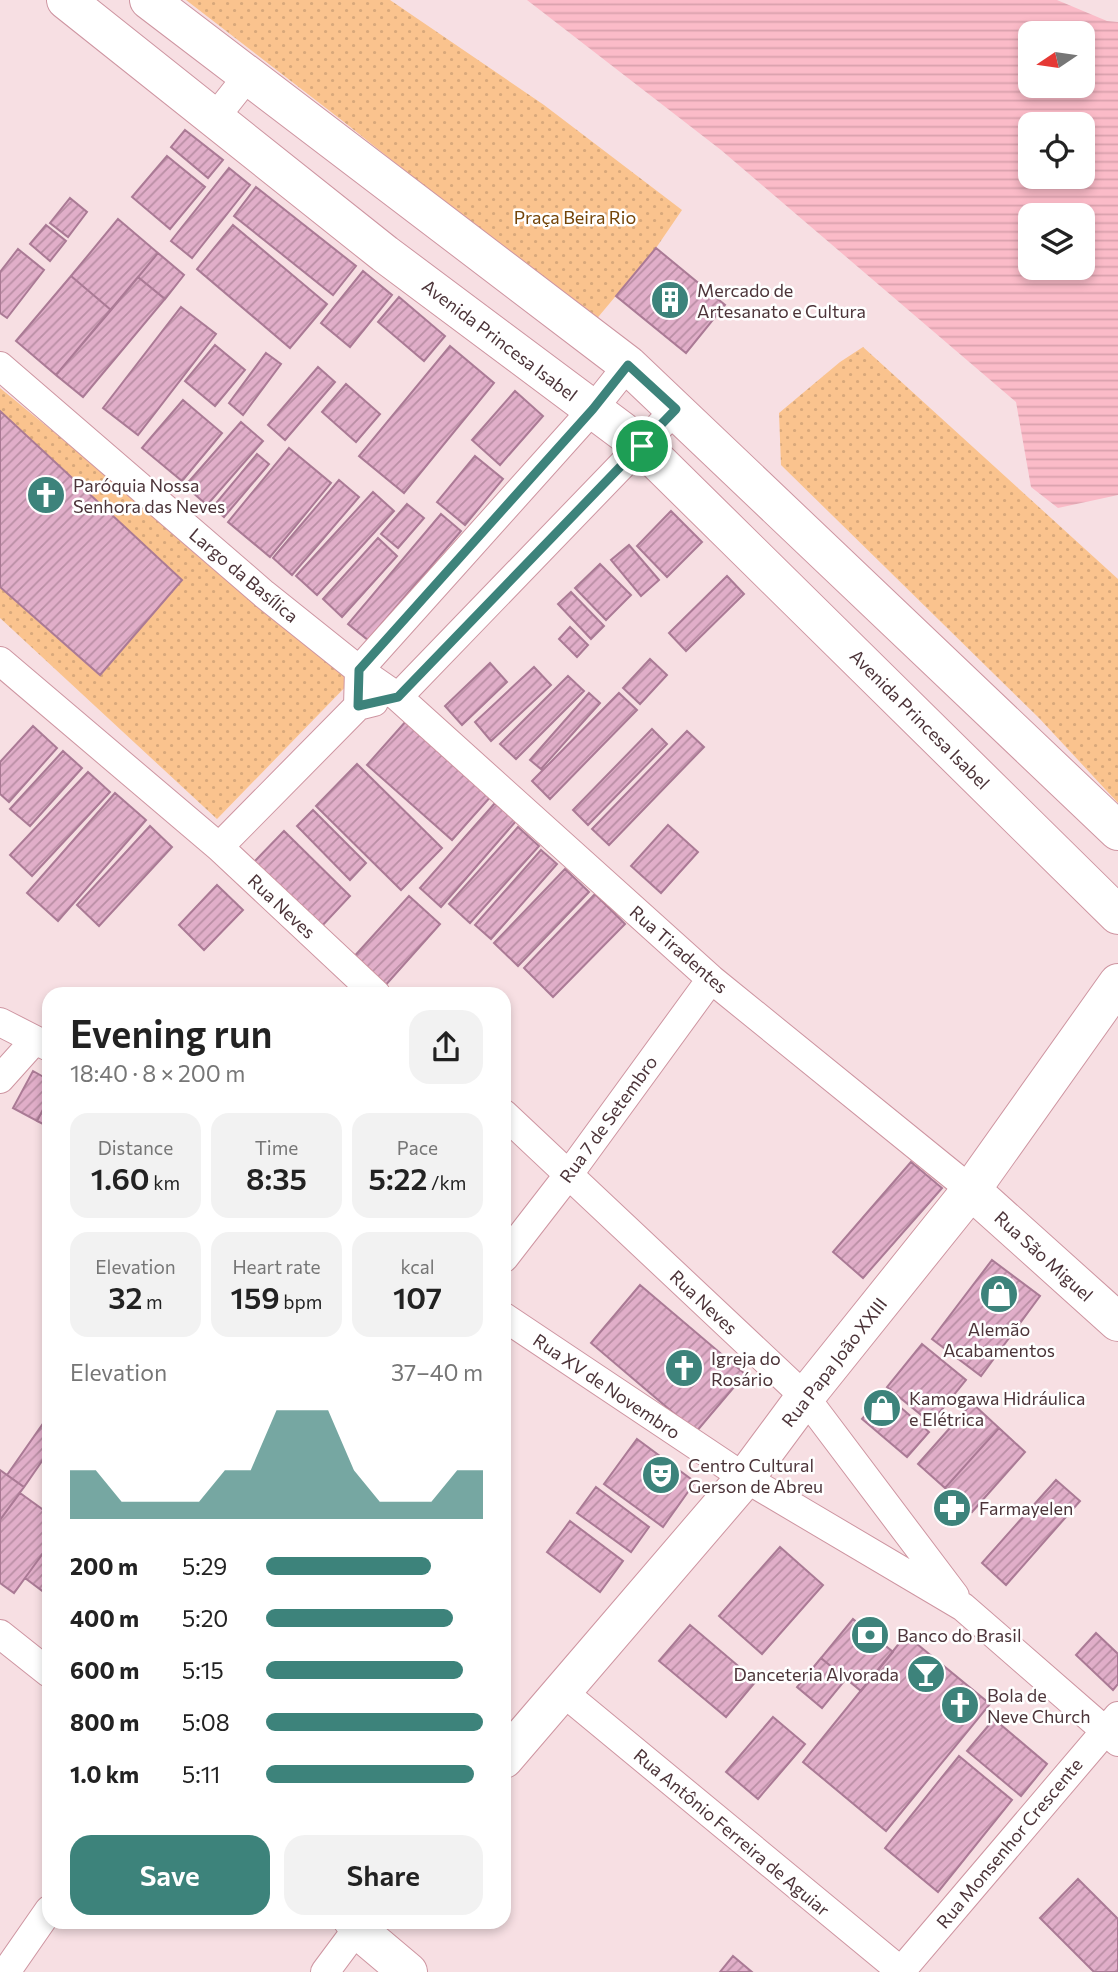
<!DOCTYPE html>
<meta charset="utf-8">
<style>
body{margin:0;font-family:Commissioner,sans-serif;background:#f2f2f2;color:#222;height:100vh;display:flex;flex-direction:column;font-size:26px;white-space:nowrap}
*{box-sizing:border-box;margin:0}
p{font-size:23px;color:#767676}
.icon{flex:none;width:38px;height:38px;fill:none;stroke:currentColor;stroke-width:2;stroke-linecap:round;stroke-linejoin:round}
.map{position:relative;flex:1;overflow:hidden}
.drawer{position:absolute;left:42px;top:987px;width:469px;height:942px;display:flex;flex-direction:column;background:#fff;border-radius:21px;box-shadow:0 4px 10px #0003}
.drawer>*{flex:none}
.needle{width:46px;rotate:257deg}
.controls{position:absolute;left:1018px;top:21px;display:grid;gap:14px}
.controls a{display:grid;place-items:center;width:77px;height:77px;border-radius:14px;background:#fff;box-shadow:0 4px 10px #0003;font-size:35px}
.pin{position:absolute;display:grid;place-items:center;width:60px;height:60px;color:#fff;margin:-30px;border:4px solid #fff;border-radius:50%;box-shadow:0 2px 7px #0007}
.round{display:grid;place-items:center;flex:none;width:74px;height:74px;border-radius:21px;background:#f2f2f2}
.overview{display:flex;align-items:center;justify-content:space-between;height:119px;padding:0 28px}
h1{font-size:38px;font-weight:600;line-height:52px}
.metrics{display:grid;grid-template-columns:repeat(3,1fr);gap:10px;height:119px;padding:7px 28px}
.metrics div{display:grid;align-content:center;border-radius:18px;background:#f2f2f2;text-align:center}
.metrics b{font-size:30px;font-weight:600}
.metrics small{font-size:19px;font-weight:400}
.metrics p{font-size:19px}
.chart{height:196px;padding:14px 28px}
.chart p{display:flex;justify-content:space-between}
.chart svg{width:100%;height:126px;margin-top:7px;fill:#3d837b;opacity:.7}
.button{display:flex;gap:14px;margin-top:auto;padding:14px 28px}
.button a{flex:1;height:80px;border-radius:21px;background:#3d837b;color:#fff;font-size:28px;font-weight:600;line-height:80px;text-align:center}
.button a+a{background:#f2f2f2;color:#222}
ul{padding:0 28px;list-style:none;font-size:23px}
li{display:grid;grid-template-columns:112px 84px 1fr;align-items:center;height:52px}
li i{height:18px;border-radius:9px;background:#3d837b}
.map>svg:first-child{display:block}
</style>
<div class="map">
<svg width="1118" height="1972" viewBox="0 0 1118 1972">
<defs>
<pattern id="park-dots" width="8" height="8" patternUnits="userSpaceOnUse" patternTransform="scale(1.75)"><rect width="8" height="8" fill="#fac38e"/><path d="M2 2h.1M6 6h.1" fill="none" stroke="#d8a87b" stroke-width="1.8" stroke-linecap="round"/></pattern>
<pattern id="water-rules" width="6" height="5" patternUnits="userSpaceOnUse" patternTransform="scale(1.75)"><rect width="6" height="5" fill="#fbbbc8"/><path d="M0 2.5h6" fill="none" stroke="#d9a1ad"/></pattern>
<pattern id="building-hatch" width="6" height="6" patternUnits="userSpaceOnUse" patternTransform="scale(1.75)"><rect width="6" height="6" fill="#e1aec9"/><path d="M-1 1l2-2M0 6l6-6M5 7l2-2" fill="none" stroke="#b98ea4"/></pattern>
</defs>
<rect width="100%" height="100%" fill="#f7dfe3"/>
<path fill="url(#park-dots)" d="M186,0H390L544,105L682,210L656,248L594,322L344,122Z
M863,347L1118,579V803L1039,718L781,465L779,413L840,362Z
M0,388L354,678L217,819L0,618Z"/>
<path fill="url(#water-rules)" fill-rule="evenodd" d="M527,0H1057L1107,21L1118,22V495L1058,508L1031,487L1016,402L721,150ZM1031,33H1083V86H1031ZM1031,124H1083V177H1031ZM1031,215H1083V268H1031Z"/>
<path fill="url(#building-hatch)" stroke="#aa7a95" stroke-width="2" d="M185,130L223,160L208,178L171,147Z
M167,156L205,187L170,229L132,197Z
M229,168L250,185L192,258L171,241Z
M256,187L356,266L333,295L234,216Z
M70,198L87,212L68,237L50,223Z
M118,219L158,253L111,310L71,276Z
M46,225L66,241L50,261L30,244Z
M233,225L327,304L290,348L197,269Z
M656,248L725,305L686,353L616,296Z
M18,249L44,270L7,318L0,313V272Z
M158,253L184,275L165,299L138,277Z
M363,271L392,295L350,347L321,323Z
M71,276L111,310L56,375L16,341Z
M138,277L165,299L83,397L56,375Z
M399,297L445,336L424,361L378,322Z
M181,307L216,334L138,435L103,408Z
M215,345L245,370L215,406L185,381Z
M450,346L494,383L404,493L359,456Z
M266,353L281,364L243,415L229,403Z
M318,367L335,382L285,440L268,425Z
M346,384L380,414L356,442L322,412Z
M515,391L543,416L500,465L472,440Z
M183,400L222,433L182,481L142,448Z
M0,411L182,580L100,675L0,587Z
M241,422L263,441L207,505L185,486Z
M289,448L331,483L270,557L228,522Z
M257,454L269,464L224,517L213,507Z
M475,456L503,479L465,525L437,502Z
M339,480L359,497L292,575L273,558Z
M373,492L394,511L317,595L296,576Z
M407,504L424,518L398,548L381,534Z
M671,511L702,542L667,577L637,546Z
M441,514L461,531L368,640L348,624Z
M378,538L397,556L342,617L323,599Z
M629,545L659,580L641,596L611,560Z
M600,564L631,595L606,620L575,588Z
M727,576L744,594L686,651L669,633Z
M571,592L604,626L591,639L558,604Z
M570,627L588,645L577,657L559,639Z
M650,659L667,675L640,704L623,688Z
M490,663L507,682L462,725L445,706Z
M534,667L551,685L491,741L475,722Z
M568,676L584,691L516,759L500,744Z
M589,693L600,703L541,769L530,760Z
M619,693L637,710L550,799L532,781Z
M407,720L492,795L452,840L367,765Z
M33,726L57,748L9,802L0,794V762Z
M652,729L667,744L588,825L573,810Z
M687,731L704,747L609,845L592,829Z
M63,751L82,768L30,826L10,809Z
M357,764L442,848L401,890L316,806Z
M88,772L110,792L32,876L10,855Z
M115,793L146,820L58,921L27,893Z
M495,803L516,821L441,907L420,888Z
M313,810L366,863L350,880L297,826Z
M668,825L698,852L661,893L631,866Z
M150,826L172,847L99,926L77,905Z
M518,827L539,846L470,923L449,904Z
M284,831L350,896L320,928L253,863Z
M541,850L557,864L491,939L475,925Z
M565,869L589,892L518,966L494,943Z
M217,885L243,910L204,950L179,925Z
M595,894L625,924L553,997L524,968Z
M409,896L440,924L383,988L351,960Z
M33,1071L49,1080V1098L37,1121L13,1108Z
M49,1098V1127L37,1121Z
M911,1162L942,1188L863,1278L833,1252Z
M992,1260L1040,1296L981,1376L932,1339Z
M640,1285L745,1374L696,1432L591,1343Z
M922,1344L966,1380L931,1423L887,1387Z
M884,1393L929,1432L907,1457L862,1419Z
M972,1403L999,1428L945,1488L918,1464Z
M49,1415V1451L24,1487L7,1475Z
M999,1428L1025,1452L972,1512L945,1488Z
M637,1439L695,1482L663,1527L604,1484Z
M0,1470L24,1487L0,1520Z
M1056,1480L1080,1501L1006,1585L982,1563Z
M596,1487L649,1527L631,1552L577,1513Z
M20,1493L49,1514V1545L14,1593L0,1583V1520Z
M570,1521L623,1561L600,1592L547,1552Z
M49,1545V1596L25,1578Z
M780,1547L823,1585L762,1654L719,1616Z
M853,1619L893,1652L861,1691L821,1658Z
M690,1625L756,1681L726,1717L659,1661Z
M1096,1633L1118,1654V1684L1113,1690L1076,1655Z
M906,1635L990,1704L886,1831L803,1762Z
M821,1658L846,1679L822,1708L797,1687Z
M773,1717L805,1744L758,1799L726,1772Z
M994,1719L1047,1764L1021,1796L967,1751Z
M959,1756L1012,1800L938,1892L885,1848Z
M1078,1879L1118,1919V1972H1094L1040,1918Z
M733,1956L752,1972H720Z"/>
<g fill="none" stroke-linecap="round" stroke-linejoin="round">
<defs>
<path id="street" d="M213,120L247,77
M0,366L264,594L359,670L398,697L711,979L971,1190
M0,661L219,847L376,994
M398,697L676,409
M358,706L359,670L593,409L628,365
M219,847L358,706L374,702
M0,1022L49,1047
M0,1079L35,1040
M504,1114L805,1397L955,1596
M504,1258L569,1174L711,979
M504,1317L745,1478L963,1607L1118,1742
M0,1634L49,1673
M563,1692L902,1972
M901,1971L1118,1716
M6,1972L49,1910
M325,1972L357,1929L348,1922"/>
<path id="secondary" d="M66,0L385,254L642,446L1118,915
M149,0L628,365L1118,831
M971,1190L1118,1322
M504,1759L745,1478L805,1397L971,1190L1118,983
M363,1922L357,1929L408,1972"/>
</defs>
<use href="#street" stroke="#ce95a1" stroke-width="30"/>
<use href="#secondary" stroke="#ce95a1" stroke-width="40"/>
<use href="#street" stroke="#fff" stroke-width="28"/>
<use href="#secondary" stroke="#fff" stroke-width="38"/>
</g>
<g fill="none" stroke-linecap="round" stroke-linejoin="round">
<defs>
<path id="route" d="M628,365L676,409L398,697L358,706L359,670L593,409Z"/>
</defs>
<use href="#route" stroke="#fff" stroke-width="14"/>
<use href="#route" stroke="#3d837b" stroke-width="9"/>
</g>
<defs>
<symbol id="building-disc" viewBox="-11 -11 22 22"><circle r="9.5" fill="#3d837b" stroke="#fff"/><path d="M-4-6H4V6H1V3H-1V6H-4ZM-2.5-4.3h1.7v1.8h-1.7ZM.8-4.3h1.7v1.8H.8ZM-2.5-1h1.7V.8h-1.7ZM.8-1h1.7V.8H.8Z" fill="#fff"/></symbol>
<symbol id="church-disc" viewBox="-11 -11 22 22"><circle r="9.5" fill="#3d837b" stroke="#fff"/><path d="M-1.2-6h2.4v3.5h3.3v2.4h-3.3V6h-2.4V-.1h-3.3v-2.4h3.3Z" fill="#fff"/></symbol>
<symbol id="shop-disc" viewBox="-11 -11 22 22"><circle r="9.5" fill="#3d837b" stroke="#fff"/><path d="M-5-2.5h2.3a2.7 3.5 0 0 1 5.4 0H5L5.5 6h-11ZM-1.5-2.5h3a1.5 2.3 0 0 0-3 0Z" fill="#fff"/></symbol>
<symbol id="theatre-disc" viewBox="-11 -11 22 22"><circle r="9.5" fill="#3d837b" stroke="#fff"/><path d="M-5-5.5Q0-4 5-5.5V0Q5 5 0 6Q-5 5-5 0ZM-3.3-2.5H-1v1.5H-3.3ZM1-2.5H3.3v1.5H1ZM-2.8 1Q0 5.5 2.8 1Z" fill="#fff"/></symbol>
<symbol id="pharmacy-disc" viewBox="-11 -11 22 22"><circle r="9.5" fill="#3d837b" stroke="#fff"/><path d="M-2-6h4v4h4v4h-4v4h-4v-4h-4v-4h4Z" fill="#fff"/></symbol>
<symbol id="bank-disc" viewBox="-11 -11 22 22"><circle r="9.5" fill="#3d837b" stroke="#fff"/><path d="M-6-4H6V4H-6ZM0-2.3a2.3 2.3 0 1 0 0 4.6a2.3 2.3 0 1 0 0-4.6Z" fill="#fff"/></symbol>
<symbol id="bar-disc" viewBox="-11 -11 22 22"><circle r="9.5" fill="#3d837b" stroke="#fff"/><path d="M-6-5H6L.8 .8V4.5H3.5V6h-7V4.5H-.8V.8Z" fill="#fff"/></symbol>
</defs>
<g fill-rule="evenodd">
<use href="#building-disc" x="648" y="278" width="44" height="44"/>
<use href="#church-disc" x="24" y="473" width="44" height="44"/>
<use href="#shop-disc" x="977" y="1272" width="44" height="44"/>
<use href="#church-disc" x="662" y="1346" width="44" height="44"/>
<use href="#shop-disc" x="860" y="1386" width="44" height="44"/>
<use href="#theatre-disc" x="639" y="1453" width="44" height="44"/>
<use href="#pharmacy-disc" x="930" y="1486" width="44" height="44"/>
<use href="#bank-disc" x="848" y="1613" width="44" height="44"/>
<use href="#bar-disc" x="904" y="1652" width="44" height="44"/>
<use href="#church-disc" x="938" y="1683" width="44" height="44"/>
</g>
<g text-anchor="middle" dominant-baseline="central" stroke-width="5" stroke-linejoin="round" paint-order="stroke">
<g font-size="18" fill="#734408" stroke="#fff">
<text x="575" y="217">Praça Beira Rio</text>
</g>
<g font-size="18" fill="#4c3439" stroke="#fff" text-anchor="start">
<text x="697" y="290">Mercado de<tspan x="697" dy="21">Artesanato e Cultura</tspan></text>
<text x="73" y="485">Paróquia Nossa<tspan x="73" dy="21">Senhora das Neves</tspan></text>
<text x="999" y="1329" text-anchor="middle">Alemão<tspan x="999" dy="21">Acabamentos</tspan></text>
<text x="711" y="1358">Igreja do<tspan x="711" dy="21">Rosário</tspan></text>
<text x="909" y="1398">Kamogawa Hidráulica<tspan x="909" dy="21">e Elétrica</tspan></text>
<text x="688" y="1465">Centro Cultural<tspan x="688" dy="21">Gerson de Abreu</tspan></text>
<text x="979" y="1508">Farmayelen</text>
<text x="897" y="1635">Banco do Brasil</text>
<text x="899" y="1674" text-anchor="end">Danceteria Alvorada</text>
<text x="987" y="1695">Bola de<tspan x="987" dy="21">Neve Church</tspan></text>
</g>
<g font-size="18" fill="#4c3439" stroke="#fff">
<text transform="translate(500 340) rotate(37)">Avenida Princesa Isabel</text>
<text transform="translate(244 575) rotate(40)">Largo da Basílica</text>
<text transform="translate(920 719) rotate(45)">Avenida Princesa Isabel</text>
<text transform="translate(282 906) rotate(43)">Rua Neves</text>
<text transform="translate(679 949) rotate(41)">Rua Tiradentes</text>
<text transform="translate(608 1119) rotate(-54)">Rua 7 de Setembro</text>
<text transform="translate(1044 1256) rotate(42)">Rua São Miguel</text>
<text transform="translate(704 1302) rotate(43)">Rua Neves</text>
<text transform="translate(834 1362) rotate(-52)">Rua Papa João XXIII</text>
<text transform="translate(607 1386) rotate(34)">Rua XV de Novembro</text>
<text transform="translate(732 1832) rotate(40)">Rua Antônio Ferreira de Aguiar</text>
<text transform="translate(1009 1843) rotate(-50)">Rua Monsenhor Crescente</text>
</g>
</g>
</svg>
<div class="controls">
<a><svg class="needle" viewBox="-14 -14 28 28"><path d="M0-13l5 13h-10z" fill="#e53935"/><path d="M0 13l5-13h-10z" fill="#767676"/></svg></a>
<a><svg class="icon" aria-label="locate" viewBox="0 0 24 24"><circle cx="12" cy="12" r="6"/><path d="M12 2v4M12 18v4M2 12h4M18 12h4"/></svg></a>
<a><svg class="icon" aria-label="layers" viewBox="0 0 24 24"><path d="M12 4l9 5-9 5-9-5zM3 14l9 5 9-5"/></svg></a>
</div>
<div class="pin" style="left:642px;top:446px;background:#1e9e55"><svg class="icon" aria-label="arrive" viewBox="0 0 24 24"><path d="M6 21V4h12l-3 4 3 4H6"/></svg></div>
<section class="drawer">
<div class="overview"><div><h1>Evening run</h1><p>18:40 · 8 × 200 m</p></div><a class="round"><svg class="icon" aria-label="share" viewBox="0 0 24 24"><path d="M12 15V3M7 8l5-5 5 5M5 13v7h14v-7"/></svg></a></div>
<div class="metrics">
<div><p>Distance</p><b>1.60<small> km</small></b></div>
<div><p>Time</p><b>8:35</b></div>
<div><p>Pace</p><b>5:22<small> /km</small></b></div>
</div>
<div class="metrics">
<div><p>Elevation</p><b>32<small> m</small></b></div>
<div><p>Heart rate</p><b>159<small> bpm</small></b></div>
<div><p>kcal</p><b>107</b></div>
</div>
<div class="chart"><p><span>Elevation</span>37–40 m</p>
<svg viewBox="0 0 160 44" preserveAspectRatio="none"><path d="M0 44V27L10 27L20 38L30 38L40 38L50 38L60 27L70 27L80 6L90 6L100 6L110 27L120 38L130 38L140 38L150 27L160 27V44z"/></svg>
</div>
<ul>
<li><b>200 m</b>5:29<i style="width:76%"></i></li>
<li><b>400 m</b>5:20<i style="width:86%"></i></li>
<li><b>600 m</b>5:15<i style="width:91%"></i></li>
<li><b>800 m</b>5:08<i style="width:100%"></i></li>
<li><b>1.0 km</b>5:11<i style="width:96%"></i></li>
</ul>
<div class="button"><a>Save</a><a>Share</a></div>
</section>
</div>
